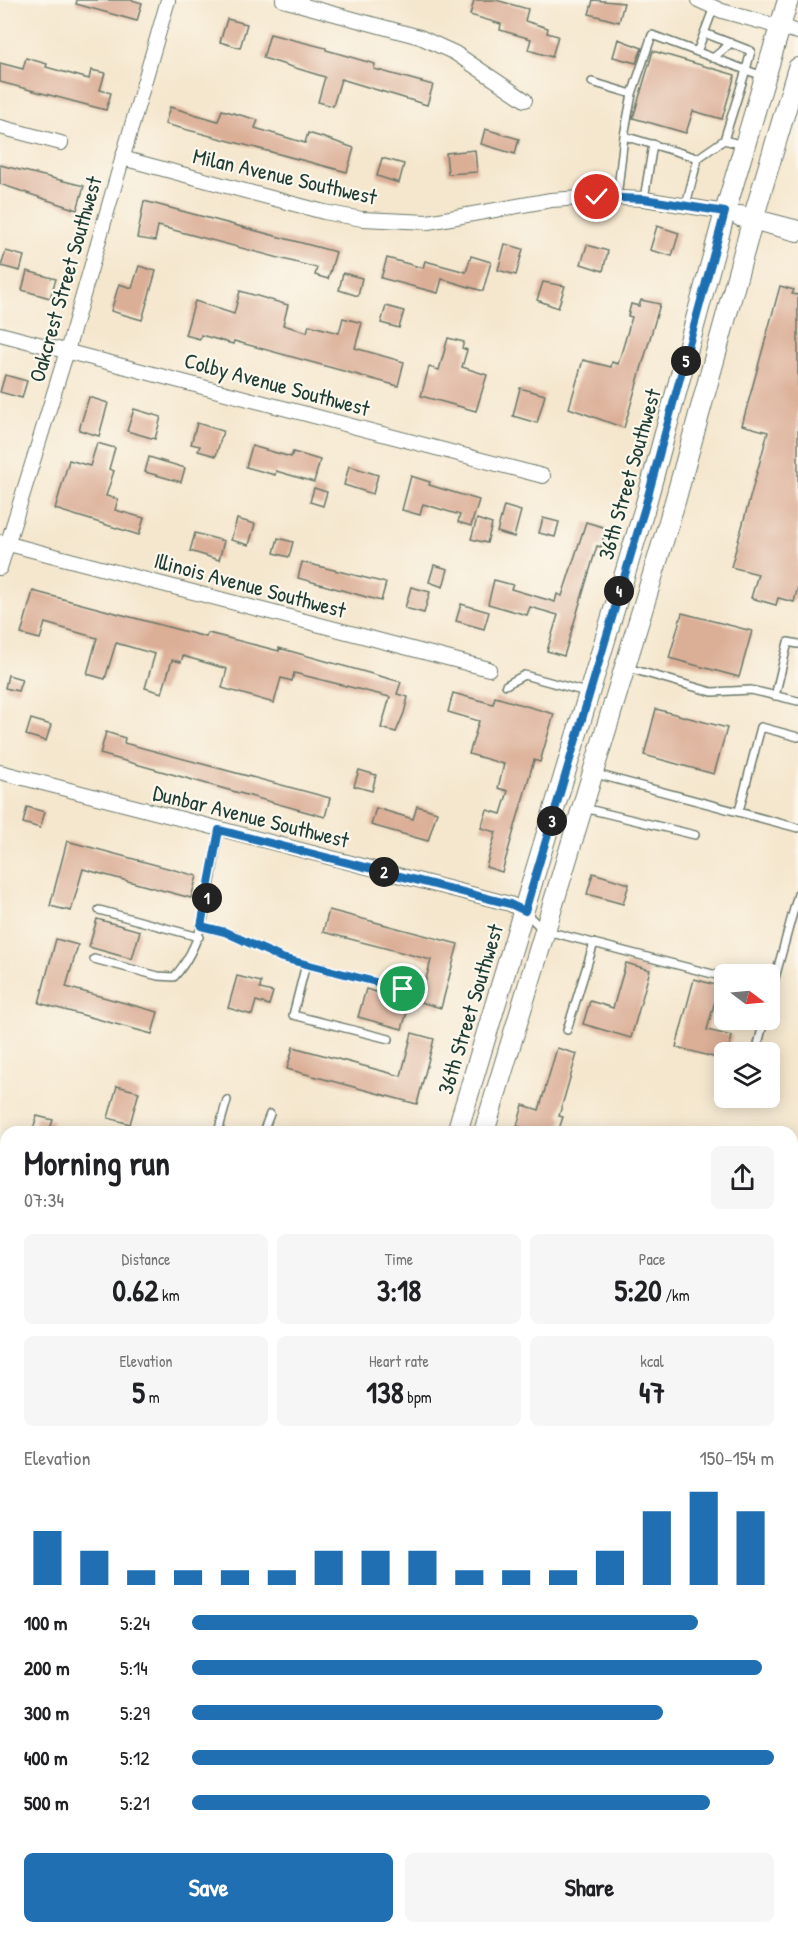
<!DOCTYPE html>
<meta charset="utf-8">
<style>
body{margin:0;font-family:"Patrick Hand",sans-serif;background:#f6f6f6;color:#202124;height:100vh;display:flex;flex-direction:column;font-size:22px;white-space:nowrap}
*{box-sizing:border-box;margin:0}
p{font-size:20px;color:#757577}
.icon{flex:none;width:33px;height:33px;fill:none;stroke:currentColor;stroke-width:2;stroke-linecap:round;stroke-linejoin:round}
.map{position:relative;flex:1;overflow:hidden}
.details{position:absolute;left:0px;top:1126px;width:798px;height:808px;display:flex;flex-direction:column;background:#fff;border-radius:18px 18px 0 0;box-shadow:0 3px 15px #0003}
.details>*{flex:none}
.needle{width:39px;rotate:106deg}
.buttons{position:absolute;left:714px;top:964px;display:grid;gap:12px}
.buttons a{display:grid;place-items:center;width:66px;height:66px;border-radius:9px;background:#fff;box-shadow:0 3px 15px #0003;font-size:30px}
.pin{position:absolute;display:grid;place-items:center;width:51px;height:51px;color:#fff;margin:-26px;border:3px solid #fff;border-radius:50%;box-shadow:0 2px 6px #0007}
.km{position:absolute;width:30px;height:30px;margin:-15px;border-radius:50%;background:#222;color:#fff;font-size:16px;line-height:30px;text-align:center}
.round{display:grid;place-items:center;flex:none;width:63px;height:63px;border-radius:9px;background:#f6f6f6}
.overview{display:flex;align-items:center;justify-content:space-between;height:102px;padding:0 24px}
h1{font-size:33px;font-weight:700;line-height:45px}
.metrics{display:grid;grid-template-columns:repeat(3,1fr);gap:9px;height:102px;padding:6px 24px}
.metrics div{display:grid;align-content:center;border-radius:9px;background:#f6f6f6;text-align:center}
.metrics b{font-size:30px;font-weight:700}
.metrics small{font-size:16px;font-weight:400}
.metrics p{font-size:16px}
.chart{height:168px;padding:12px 24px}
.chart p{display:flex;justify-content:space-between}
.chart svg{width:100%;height:108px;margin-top:6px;stroke:#1f6fb2;stroke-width:6}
.button{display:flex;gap:12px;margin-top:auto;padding:12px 24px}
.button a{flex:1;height:69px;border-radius:9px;background:#1f6fb2;color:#fff;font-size:24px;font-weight:700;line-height:69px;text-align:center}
.button a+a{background:#f6f6f6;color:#202124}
ul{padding:0 24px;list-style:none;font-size:20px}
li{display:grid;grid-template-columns:96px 72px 1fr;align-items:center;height:45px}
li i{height:15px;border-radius:8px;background:#1f6fb2}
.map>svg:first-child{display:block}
</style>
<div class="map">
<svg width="798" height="1934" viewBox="0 0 798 1934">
<rect width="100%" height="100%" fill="#fbf7ec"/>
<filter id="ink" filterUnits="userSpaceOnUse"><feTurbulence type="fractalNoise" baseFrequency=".0167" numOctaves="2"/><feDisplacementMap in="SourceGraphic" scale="12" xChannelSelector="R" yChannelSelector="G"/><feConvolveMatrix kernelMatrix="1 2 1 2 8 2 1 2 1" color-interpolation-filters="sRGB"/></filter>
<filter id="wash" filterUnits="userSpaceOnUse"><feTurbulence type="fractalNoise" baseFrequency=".008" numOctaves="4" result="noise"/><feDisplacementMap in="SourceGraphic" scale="24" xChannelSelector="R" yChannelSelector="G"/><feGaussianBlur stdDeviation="1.35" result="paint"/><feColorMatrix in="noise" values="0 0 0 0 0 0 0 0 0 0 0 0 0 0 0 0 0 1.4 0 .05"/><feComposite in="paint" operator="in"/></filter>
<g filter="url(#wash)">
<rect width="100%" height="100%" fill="#f5e7ce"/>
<g id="blocks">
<path fill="#dbae96" d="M77,0H132L142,3L137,21L76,4Z
M474,0H496L528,9L525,21L548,28L547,33L558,36L552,57L528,50L531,39L500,30L501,24L470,15Z
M593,0L624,3L619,22L589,14Z
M227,19L247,24L240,48L220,42Z
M270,34L326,48V50L375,64L374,69L433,85L427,105L341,79L333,106L318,102L325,77L263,58Z
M618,39L642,48L636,63L613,57Z
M653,51L735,75L722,119L693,111L686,133L633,118Z
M26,58L47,64L46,67L89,79L91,70L105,73L100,90L111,93L106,110L0,82V63L23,69Z
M170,107L218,121L222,110L258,120L255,128L305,143L308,133L331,140L354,148L347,172L165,124Z
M485,129L519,139L515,154L481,144Z
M475,150L477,172L448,174L446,153Z
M382,158L404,164L399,183L377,176Z
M0,165L84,186L77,210L0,184Z
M144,201L336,252L328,279L315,275L317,268L158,226L155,241L137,238Z
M657,226L679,233L672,256L650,250Z
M505,244L523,249L516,275L498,270Z
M587,245L608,251L603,271L581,264Z
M6,251L24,256L20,271L1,266Z
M471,256L491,262L483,291L442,279L438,293L381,278L387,258L423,268L425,261L466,272Z
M139,266L156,271L142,320L111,311L119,284L132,288Z
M27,271L56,279L50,298L22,290Z
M343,273L362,278L358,296L339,290Z
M543,282L565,286L558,308L537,300Z
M780,286L794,290L792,294L798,295V587L794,602L778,598L776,605L751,598L758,574L731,567L768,432L742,425Z
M240,291L288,305L283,325L307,332L309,325L339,333L343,318L362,323L355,348L404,362L398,386L234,341L233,344L201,335L200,339L185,335L195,301L234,314Z
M641,300L660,304L624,428L569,408L583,360L611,367L612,362L618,364L632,317L628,316L631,304L639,306Z
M386,306L404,311L399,328L381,323Z
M448,338L464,342L462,348L467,350L462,367L487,375L476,411L421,396L429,367L439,370Z
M5,375L27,381L22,398L0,392Z
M520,388L545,395L537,423L513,416Z
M89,397L108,403L99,436L79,430Z
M134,409L161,417L155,439L127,431Z
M197,423L223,431L216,456L198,451L200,446L191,444Z
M97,443L115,448L109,469L114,471L106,496L118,499L115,510L144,518L139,535L55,509L69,460L90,466Z
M252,446L291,457L293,452L320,460L314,482L276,471L275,475L246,467Z
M149,457L185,468L181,482L145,472Z
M349,466L378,475L373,494L344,485Z
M411,476L430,482L429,485L479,500L471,526L458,522L460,515L423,504L420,515L402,510Z
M314,488L327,492L323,506L310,502Z
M504,506L521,511L514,537L497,532Z
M543,518L559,522L555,537L539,533Z
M237,519L255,524L249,545L231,540Z
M477,519L492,524L487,543L471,539Z
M586,522L606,528L601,547L597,546L564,656L547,651L558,615L530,607L527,615L488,604L494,580L513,585L511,589L555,602L557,594L562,596Z
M195,533L224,541L219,560L190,551Z
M278,538L293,542L289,557L274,553Z
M302,562L386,583L381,601L298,578Z
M434,565L448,569L443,587L429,582Z
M411,587L430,592L424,613L405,608Z
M33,591L206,637L208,633L279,651V648L401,682L397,694L408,697L404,713L396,732L381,728L390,697L294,673L292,681L281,678L274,703L222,688L227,669L183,656L181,662L172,660L162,693L145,688L155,654L116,643L105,679L87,674L97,638L45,623L40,639L21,634Z
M461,604L489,612L484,629L456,621Z
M682,613L752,631L739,677L669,658Z
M8,675L22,679L18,691L5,688Z
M453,693L493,704L495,697L554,714L540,762L534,760L502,872L486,867L496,832L481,828L487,810L501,814L508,791L498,788L504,764L469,754L479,721L448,712Z
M656,709L727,728L714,774L644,755Z
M31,719L51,725L46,741L26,735Z
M106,732L125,738L124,743L330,798L325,817L100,754Z
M359,770L376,775L372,791L354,786Z
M417,806L437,812L428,841L371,825L376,808L413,819Z
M27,807L45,812L40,828L23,823Z
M67,841L197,876L191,898L83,869L71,911L50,906Z
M593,873L629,884L623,904L587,894Z
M329,910L458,944L441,1008L420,1002L431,960L323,932Z
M97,919L140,931L132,959L89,947Z
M56,939L78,945L66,987L158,1012L152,1034L39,1003Z
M626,963L650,970L631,1038L583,1024L590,1001L613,1008Z
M237,976L261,982L260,989L273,992L269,1005L256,1001L252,1015L228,1008Z
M694,979L719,986L707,1030L732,1036L728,1053H724V1060L676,1047Z
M366,989L410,1002L402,1029L358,1017Z
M412,1033L434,1039L417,1104L287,1069L293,1047L401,1076Z
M557,1048L577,1054L559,1116L563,1117L558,1132H540L517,1126L523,1105L539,1110Z
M117,1086L139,1092L130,1124L108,1118Z
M37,1116L53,1120L49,1132H32Z"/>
</g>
</g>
<g filter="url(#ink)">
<use href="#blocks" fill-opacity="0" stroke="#6a786a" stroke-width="1.5"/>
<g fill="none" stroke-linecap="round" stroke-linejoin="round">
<defs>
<path id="lane" d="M697,52L714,7
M713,58L731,43
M592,82L632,94
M624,136L632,94L652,35L746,70L751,51L704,33
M743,145L724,140L746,70L763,76
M617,198L624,136L698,158
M644,199L653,144
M686,205L698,158L724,140
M628,668L712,692L751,690L798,701
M506,685L524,675L586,692
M775,696L788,642L798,644
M596,774L798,828
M584,808L695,835
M739,811L761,727L798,737
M99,910L199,937
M526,913L543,930L724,977
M201,926L225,932L282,958L403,989
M94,959L158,976L174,977C209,938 210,879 219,830
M306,964L293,1015L389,1039
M770,988L772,989L770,998
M772,989L798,894
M567,1030L594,943
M756,1053L764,1020
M218,1132L227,1100
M263,1132L270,1114
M0,1539L6,1538
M0,1818L6,1819
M0,1859L6,1860
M446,1929L461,1934
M67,1934L68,1929
M175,1934L176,1929
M276,1934L277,1929"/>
<path id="street" d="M283,0L420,37L455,53L525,100
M698,0L722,11L798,32
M0,127L61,143
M122,158L324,212L362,219L428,222L551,200L597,197L644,199L725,212
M0,334L543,476
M1,542L489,669
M0,568L67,351L168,0
M0,772L510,904L524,911
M792,1222L798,1224
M0,1269L6,1271
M792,1726L798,1727
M792,1764L798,1742
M493,1934L494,1929
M744,1934L745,1929"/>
<path id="secondary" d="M740,216L798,231
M457,1132L645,507L725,212L788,0
M484,1132L674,505L753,219L798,68
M226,1934L228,1929
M250,1934L251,1929"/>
</defs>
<use href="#lane" stroke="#6a786a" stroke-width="10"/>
<use href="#street" stroke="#6a786a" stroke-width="16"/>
<use href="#secondary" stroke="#6a786a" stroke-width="22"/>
<use href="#lane" stroke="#fff" stroke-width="7"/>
<use href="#street" stroke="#fff" stroke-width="14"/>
<use href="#secondary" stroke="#fff" stroke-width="20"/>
</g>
</g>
<g fill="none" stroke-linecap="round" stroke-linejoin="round" filter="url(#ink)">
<defs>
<path id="route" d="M403,989L282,958L225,932L201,926L219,830L510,904L525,911L645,507L725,212L644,199L597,197"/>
</defs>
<use href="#route" stroke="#fff" stroke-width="12"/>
<use href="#route" stroke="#1f6fb2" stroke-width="8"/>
</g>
<g text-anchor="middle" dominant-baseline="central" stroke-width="4.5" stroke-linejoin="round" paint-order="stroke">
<g font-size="22" fill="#1f3d34" stroke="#fbf7ec">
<text transform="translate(285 176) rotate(13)">Milan Avenue Southwest</text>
<text transform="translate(65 279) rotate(-74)">Oakcrest Street Southwest</text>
<text transform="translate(277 384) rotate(15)">Colby Avenue Southwest</text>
<text transform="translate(629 474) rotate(-74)">36th Street Southwest</text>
<text transform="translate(250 585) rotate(15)">Illinois Avenue Southwest</text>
<text transform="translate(251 816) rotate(14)">Dunbar Avenue Southwest</text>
<text transform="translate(470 1009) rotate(-73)">36th Street Southwest</text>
</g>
</g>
</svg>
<div class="buttons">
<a><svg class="needle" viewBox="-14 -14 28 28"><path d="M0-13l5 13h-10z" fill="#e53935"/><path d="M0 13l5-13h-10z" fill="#757577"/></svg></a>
<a><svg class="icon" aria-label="layers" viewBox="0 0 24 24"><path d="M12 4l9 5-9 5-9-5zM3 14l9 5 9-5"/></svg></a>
</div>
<div class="pin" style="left:403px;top:989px;background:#1e9e55"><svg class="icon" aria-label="arrive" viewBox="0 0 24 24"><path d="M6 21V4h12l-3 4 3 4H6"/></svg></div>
<div class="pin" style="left:597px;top:197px;background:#d93025"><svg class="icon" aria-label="check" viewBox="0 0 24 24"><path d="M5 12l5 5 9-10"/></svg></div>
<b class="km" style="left:207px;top:898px">1</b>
<b class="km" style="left:384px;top:872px">2</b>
<b class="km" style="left:552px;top:821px">3</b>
<b class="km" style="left:619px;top:591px">4</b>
<b class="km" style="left:686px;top:361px">5</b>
<section class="details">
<div class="overview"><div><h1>Morning run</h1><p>07:34</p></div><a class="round"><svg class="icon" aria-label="share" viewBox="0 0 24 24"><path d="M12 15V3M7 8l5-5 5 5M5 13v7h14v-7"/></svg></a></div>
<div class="metrics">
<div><p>Distance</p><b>0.62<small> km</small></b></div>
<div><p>Time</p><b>3:18</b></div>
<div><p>Pace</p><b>5:20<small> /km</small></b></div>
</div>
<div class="metrics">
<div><p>Elevation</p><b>5<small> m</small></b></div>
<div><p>Heart rate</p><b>138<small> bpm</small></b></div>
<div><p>kcal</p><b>47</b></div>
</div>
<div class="chart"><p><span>Elevation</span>150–154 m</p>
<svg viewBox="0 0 160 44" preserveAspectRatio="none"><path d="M5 44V22M15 44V30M25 44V38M35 44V38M45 44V38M55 44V38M65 44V30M75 44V30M85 44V30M95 44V38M105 44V38M115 44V38M125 44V30M135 44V14M145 44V6M155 44V14"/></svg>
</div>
<ul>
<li><b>100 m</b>5:24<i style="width:87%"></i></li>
<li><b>200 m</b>5:14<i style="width:98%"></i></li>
<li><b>300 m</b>5:29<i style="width:81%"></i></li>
<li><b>400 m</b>5:12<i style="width:100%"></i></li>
<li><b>500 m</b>5:21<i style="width:89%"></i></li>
</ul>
<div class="button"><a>Save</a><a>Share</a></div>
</section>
</div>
